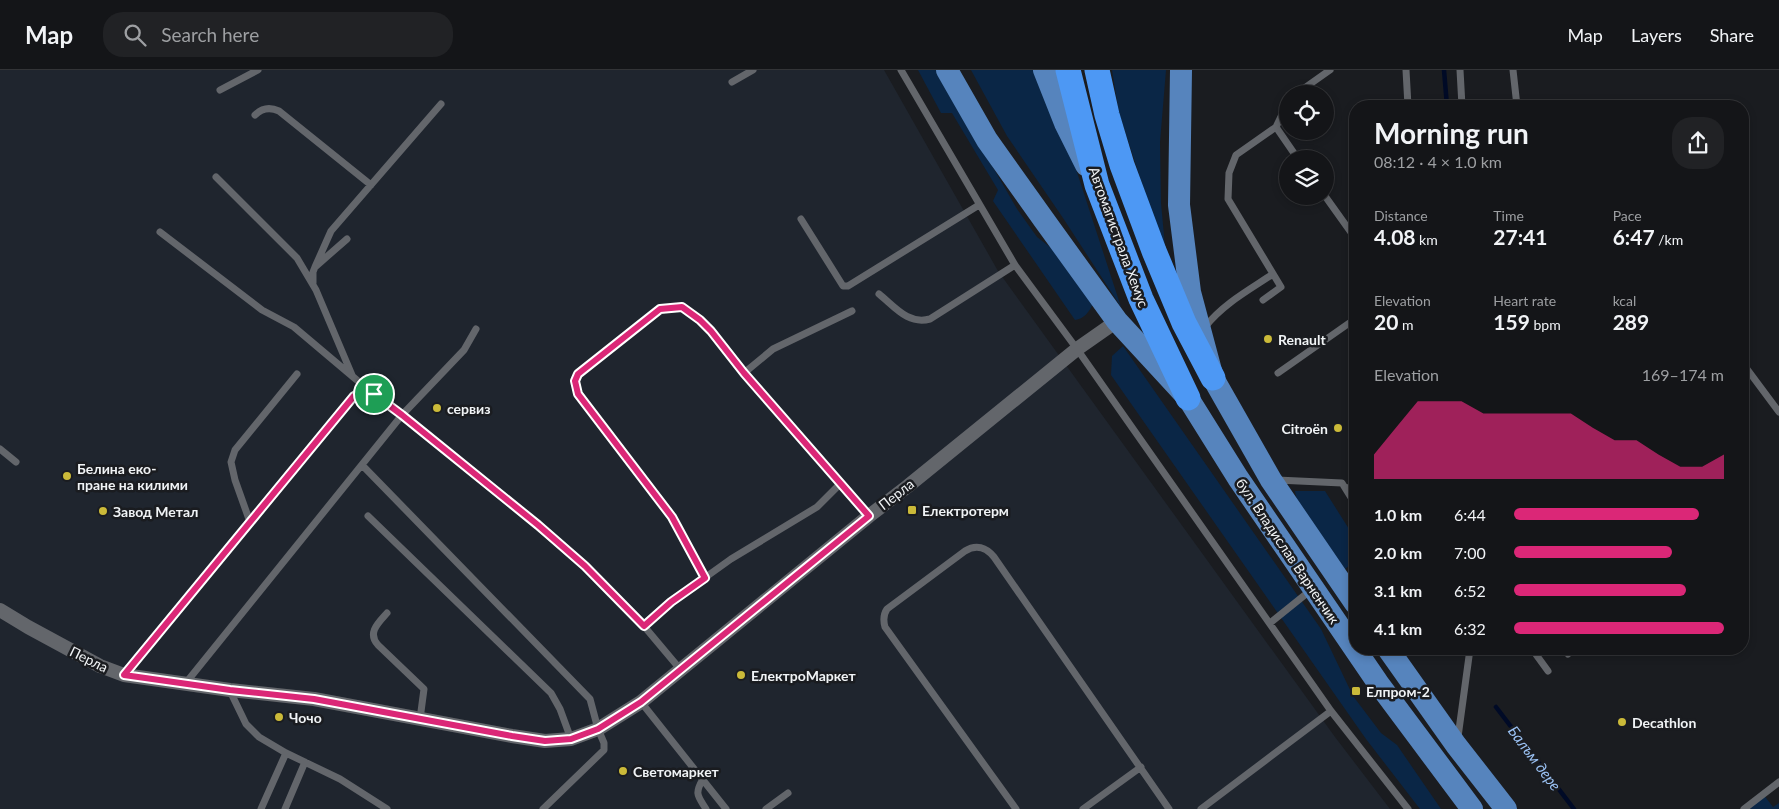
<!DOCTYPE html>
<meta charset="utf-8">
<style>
body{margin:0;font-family:Lato,sans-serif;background:#212225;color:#f1f3f6;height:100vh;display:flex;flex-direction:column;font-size:19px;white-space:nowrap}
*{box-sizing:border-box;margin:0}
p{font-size:16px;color:#9d9fa2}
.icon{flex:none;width:28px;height:28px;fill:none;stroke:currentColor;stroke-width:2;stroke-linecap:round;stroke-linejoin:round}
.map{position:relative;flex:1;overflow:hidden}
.side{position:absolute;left:1349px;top:30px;width:400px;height:555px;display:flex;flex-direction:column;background:#141518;border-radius:20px;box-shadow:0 2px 8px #0003,0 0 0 1px #333437}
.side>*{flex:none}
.fabs{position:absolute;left:1279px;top:15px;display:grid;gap:10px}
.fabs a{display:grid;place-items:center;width:55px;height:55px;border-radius:50%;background:#141518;box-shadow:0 2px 8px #0003,0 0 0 1px #333437;font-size:25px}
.pin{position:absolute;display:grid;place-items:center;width:42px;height:42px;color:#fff;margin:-21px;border:2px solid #fff;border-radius:50%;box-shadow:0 1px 5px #0007}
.round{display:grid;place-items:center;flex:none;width:52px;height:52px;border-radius:20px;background:#212225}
.head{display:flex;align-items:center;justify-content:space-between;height:85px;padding:0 25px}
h1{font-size:28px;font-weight:700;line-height:38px}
.figures{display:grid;grid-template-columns:repeat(3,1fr);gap:8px;height:85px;padding:5px 25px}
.figures div{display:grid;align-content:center}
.figures b{font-size:21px;font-weight:700}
.figures small{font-size:14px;font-weight:400}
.figures p{font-size:14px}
.chart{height:140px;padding:10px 25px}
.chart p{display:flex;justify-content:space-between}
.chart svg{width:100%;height:90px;margin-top:5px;fill:#db2777;opacity:.7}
ul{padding:0 25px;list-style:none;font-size:16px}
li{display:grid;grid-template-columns:80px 60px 1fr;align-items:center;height:38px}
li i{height:12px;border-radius:6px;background:#db2777}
header{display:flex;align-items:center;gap:30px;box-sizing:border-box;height:70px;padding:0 25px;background:#141518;border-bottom:1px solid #333437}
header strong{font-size:24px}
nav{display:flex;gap:28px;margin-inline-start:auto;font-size:18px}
.search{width:350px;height:45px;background:#212225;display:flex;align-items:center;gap:12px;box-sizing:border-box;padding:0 18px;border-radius:20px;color:#9d9fa2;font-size:19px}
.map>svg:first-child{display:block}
</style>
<header>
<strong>Map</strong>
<div class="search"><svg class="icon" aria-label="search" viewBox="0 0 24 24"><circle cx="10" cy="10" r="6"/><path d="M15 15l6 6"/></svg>Search here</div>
<nav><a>Map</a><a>Layers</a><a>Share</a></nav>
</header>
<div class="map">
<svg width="1779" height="739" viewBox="0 0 1779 739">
<rect width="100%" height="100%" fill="#1a1c20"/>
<path fill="#1f252e" d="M0,0H884L998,201L1335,667L1390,739H0Z"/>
<path fill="#0a2646" d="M918,0H937L1017,139L1037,167L1055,181L1093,234C1089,242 1084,249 1075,250L993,131L998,120L952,43H941Z
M971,0H1036L1074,93L1121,237L1063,148L1007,66Z
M1112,0H1166L1160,72L1161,133L1166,187L1119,43Z
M1123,276L1321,559L1353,626L1381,663L1397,675L1441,739H1420L1366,669L1111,305L1112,286Z
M1295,421H1325L1349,459L1353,471L1350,495L1345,499L1297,431Z
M1763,724L1773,737L1779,733V739H1744Z"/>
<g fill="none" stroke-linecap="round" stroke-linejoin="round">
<path stroke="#000a26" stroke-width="4.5" d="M1444,0L1447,36
M1496,637L1574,739"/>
<path stroke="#63666b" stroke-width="7" d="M901,0L1015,195L1077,279L1331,641L1408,739
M1406,0L1408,36
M1460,0L1462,36
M1513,0L1517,36
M732,12L753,0
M220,20L258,0
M1296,24L1330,0
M255,45C262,38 270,37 279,41L371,115
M1276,57L1298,89
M216,107L297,188L316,220L352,305
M1325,126L1355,168
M801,149L843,216H848L979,135
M160,162L262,240L294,257L371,322
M315,197L331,161L441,34
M313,213V202L315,197L347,169
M879,224C895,237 908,255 930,249L1015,195
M1263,230L1281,217L1228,129L1229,103L1236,85L1276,57L1288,32
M1205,257C1223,234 1249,220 1273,204
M1742,295H1744L1779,342
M744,303L773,279L852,241
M1278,303L1355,249
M0,379L16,392
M362,395L590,629L598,659L604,673V680L543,739
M1277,410L1342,413L1355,434
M1346,419L1355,414
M368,446L551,623L560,639L571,669
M250,452L235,410L231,392L235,380L297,304
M705,508L671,447L579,324L575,311L578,304L660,239L682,237L700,250L711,261L744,303L841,413
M1352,519L1355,503
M387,543C378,553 367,563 378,575L424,619L420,649
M1270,553L1311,520
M644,556L671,532L731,489L817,437L841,413L869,446
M1532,579L1548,601
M1564,579L1568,584
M124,605L354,326L363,321L374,324L402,345L585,496L638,549L680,599
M185,614L402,345L464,280L476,259
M230,621L246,654L259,667L286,683L340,709L387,739
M641,632L726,739
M1458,667L1470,579
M703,709C694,724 698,726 706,739
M261,739L286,683
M285,739L305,692
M766,739L788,723
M1016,739L885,557C883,550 883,545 887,539L965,481C976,474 986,477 994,487L1169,739
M1083,739L1141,697
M1201,739L1331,641
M1744,739L1779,712"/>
<path stroke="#63666b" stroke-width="14" d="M0,540L28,557L100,596L124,605L230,620L314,629L512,666L545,671L571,669L598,659L641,632L869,446L908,416L1077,279L1117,251"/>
<path stroke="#5684bd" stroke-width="22" d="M947,0L987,70L1044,150L1117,251L1188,328L1238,408L1378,613L1472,739
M1044,0L1065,53L1086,95
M1181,0L1179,135L1190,222L1213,308L1271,410L1355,533
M1388,579L1456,675L1506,739"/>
<path stroke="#4d98f4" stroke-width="25" d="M1068,0L1097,115L1141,229L1188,328
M1097,0L1107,45L1122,95L1154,181L1184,253L1213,308"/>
</g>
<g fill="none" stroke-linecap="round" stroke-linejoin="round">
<defs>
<path id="route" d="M682,237L700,250L711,261L744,303L869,446L641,632L598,659L571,669L545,671L512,666L314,629L230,620L124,605L354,326L363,321L374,324L402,345L538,455L585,496L644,556L671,532L705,508L672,447L578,324L575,311L578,304L660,239Z"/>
</defs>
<use href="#route" stroke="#fff" stroke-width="10"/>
<use href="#route" stroke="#db2777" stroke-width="6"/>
</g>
<g fill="#cbba39" stroke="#1a1c20" stroke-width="2">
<circle cx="1268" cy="269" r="5"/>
<circle cx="437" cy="338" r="5"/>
<circle cx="1338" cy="358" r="5"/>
<circle cx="67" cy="406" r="5"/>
<rect x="907" y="435" width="10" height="10" rx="2.5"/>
<circle cx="103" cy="441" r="5"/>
<circle cx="741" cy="605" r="5"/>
<rect x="1351" y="616" width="10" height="10" rx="2.5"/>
<circle cx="279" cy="647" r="5"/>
<circle cx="1622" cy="652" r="5"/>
<circle cx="623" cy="701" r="5"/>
</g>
<g text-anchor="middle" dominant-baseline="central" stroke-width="5" stroke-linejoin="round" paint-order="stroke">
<g font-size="14" fill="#f0f3f5" stroke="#1a1c20">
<text transform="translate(1119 167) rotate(70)">Автомагистрала Хемус</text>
<text transform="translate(896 424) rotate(-38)">Перла</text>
<text transform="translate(1288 481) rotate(56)">бул. Владислав Варненчик</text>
<text transform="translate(89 589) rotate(26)">Перла</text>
</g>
<g font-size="14" font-weight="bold" fill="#f0f3f5" stroke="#1a1c20" text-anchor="start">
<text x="1278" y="269">Renault</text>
<text x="447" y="338">сервиз</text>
<text x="1328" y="358" text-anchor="end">Citroën</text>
<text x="77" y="398">Белина еко-<tspan x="77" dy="16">пране на килими</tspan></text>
<text x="922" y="440">Електротерм</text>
<text x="113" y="441">Завод Метал</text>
<text x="751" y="605">ЕлектроМаркет</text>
<text x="1366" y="621">Елпром-2</text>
<text x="289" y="647">Чочо</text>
<text x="1632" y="652">Decathlon</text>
<text x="633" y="701">Светомаркет</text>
</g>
<g font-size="15" font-style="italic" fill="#9bc2f4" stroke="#1a1c20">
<text transform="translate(1535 688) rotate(53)">Балъм дере</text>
</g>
</g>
</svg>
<div class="fabs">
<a><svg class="icon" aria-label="locate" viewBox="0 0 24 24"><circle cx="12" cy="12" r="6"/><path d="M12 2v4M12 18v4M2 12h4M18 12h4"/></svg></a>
<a><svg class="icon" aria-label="layers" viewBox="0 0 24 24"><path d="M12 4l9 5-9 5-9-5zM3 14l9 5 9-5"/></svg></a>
</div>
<div class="pin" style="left:374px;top:324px;background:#1e9e55"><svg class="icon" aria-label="arrive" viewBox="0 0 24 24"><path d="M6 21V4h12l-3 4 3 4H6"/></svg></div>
<section class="side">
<div class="head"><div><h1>Morning run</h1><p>08:12 · 4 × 1.0 km</p></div><a class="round"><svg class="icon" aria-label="share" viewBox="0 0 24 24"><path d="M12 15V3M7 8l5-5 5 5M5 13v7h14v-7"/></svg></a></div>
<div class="figures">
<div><p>Distance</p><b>4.08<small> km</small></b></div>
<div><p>Time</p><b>27:41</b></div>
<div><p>Pace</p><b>6:47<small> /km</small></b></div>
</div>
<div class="figures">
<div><p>Elevation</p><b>20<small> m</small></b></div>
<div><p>Heart rate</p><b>159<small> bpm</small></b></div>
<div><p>kcal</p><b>289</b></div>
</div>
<div class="chart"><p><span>Elevation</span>169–174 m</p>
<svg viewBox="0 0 160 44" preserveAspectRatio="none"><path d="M0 44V32L10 19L20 6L30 6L40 6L50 12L60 12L70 12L80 12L90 12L100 19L110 25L120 25L130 32L140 38L150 38L160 32V44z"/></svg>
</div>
<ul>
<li><b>1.0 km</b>6:44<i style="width:88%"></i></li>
<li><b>2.0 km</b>7:00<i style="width:75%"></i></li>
<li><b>3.1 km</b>6:52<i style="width:82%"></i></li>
<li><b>4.1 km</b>6:32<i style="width:100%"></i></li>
</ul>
</section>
</div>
